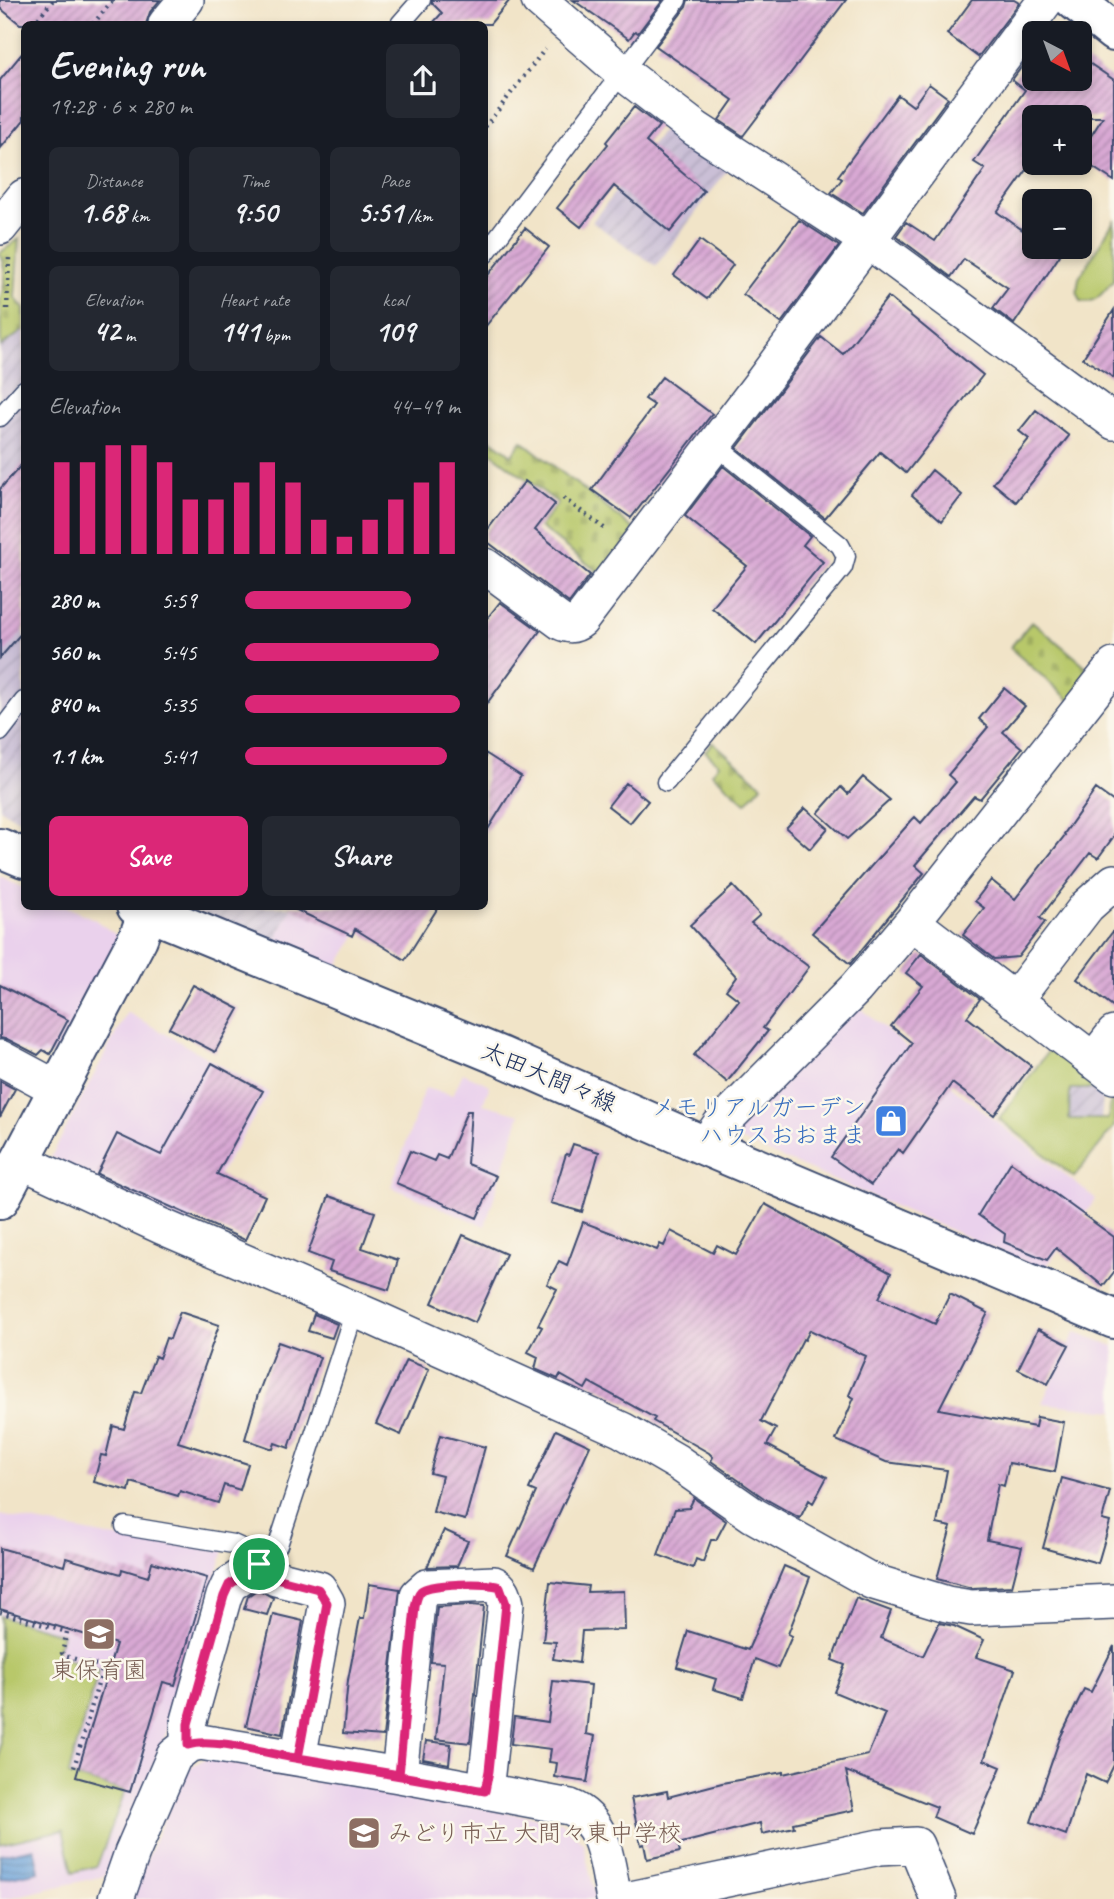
<!DOCTYPE html>
<meta charset="utf-8">
<style>
body{margin:0;font-family:Caveat,"Klee One",sans-serif;background:#242831;color:#f1f3f6;height:100vh;display:flex;flex-direction:column;font-size:26px;white-space:nowrap}
*{box-sizing:border-box;margin:0}
p{font-size:23px;color:#9ea1a6}
.icon{flex:none;width:38px;height:38px;fill:none;stroke:currentColor;stroke-width:2;stroke-linecap:round;stroke-linejoin:round}
.map{position:relative;flex:1;overflow:hidden}
.panel{position:absolute;left:21px;top:21px;width:467px;height:889px;display:flex;flex-direction:column;background:#171b24;border-radius:10px;box-shadow:0 4px 10px #0003}
.panel>*{flex:none}
.needle{width:46px;rotate:139deg}
.fabs{position:absolute;left:1022px;top:21px;display:grid;gap:14px}
.fabs a{display:grid;place-items:center;width:70px;height:70px;border-radius:10px;background:#171b24;box-shadow:0 4px 10px #0003;font-size:35px}
.pin{position:absolute;display:grid;place-items:center;width:60px;height:60px;color:#fff;margin:-30px;border:4px solid #fff;border-radius:50%;box-shadow:0 2px 7px #0007}
.round{display:grid;place-items:center;flex:none;width:74px;height:74px;border-radius:10px;background:#242831}
.overview{display:flex;align-items:center;justify-content:space-between;height:119px;padding:0 28px}
h1{font-size:38px;font-weight:600;line-height:52px}
.figures{display:grid;grid-template-columns:repeat(3,1fr);gap:10px;height:119px;padding:7px 28px}
.figures div{display:grid;align-content:center;border-radius:10px;background:#242831;text-align:center}
.figures b{font-size:30px;font-weight:600}
.figures small{font-size:19px;font-weight:400}
.figures p{font-size:19px}
.chart{height:196px;padding:14px 28px}
.chart p{display:flex;justify-content:space-between}
.chart svg{width:100%;height:126px;margin-top:7px;stroke:#db2777;stroke-width:6}
.cta{display:flex;gap:14px;margin-top:auto;padding:14px 28px}
.cta a{flex:1;height:80px;border-radius:10px;background:#db2777;color:#fff;font-size:28px;font-weight:600;line-height:80px;text-align:center}
.cta a+a{background:#242831;color:#f1f3f6}
ul{padding:0 28px;list-style:none;font-size:23px}
li{display:grid;grid-template-columns:112px 84px 1fr;align-items:center;height:52px}
li i{height:18px;border-radius:9px;background:#db2777}
.map>svg:first-child{display:block}
</style>
<div class="map">
<svg width="1114" height="1899" viewBox="0 0 1114 1899">
<defs>
<pattern id="industrial-furrows" width="10" height="10" patternUnits="userSpaceOnUse" patternTransform="scale(1.75)"><rect width="10" height="10" fill="#cabfd6"/><path d="M-1 1l2-2M0 10L10 0M9 11l2-2" fill="none" stroke="#ada4ba"/></pattern>
<pattern id="cemetery-stones" width="16" height="16" patternUnits="userSpaceOnUse" patternTransform="scale(1.75)"><rect width="16" height="16" fill="#b8c86b"/><path d="M2 7V4a2 2 0 0 1 4 0v3zM10 15v-3a2 2 0 0 1 4 0v3z" fill="#9eac5f"/></pattern>
<pattern id="water-rules" width="6" height="5" patternUnits="userSpaceOnUse" patternTransform="scale(1.75)"><rect width="6" height="5" fill="#6ba1d8"/><path d="M0 2.5h6" fill="none" stroke="#5784b2"/></pattern>
<pattern id="building-hatch" width="6" height="6" patternUnits="userSpaceOnUse" patternTransform="scale(1.75)"><rect width="6" height="6" fill="#d9a9d4"/><path d="M-1 1l2-2M0 6l6-6M5 7l2-2" fill="none" stroke="#af8aaf"/></pattern>
</defs>
<rect width="100%" height="100%" fill="#fbf7ec"/>
<filter id="ink" filterUnits="userSpaceOnUse"><feTurbulence type="fractalNoise" baseFrequency=".0143" numOctaves="2"/><feDisplacementMap in="SourceGraphic" scale="14" xChannelSelector="R" yChannelSelector="G"/><feConvolveMatrix kernelMatrix="1 2 1 2 8 2 1 2 1" color-interpolation-filters="sRGB"/></filter>
<filter id="wash" filterUnits="userSpaceOnUse"><feTurbulence type="fractalNoise" baseFrequency=".00686" numOctaves="4" result="noise"/><feDisplacementMap in="SourceGraphic" scale="28" xChannelSelector="R" yChannelSelector="G"/><feGaussianBlur stdDeviation="1.57" result="paint"/><feColorMatrix in="noise" values="0 0 0 0 0 0 0 0 0 0 0 0 0 0 0 0 0 1.4 0 .05"/><feComposite in="paint" operator="in"/></filter>
<g filter="url(#wash)">
<rect width="100%" height="100%" fill="#f1e4c8"/>
<path fill="#ead1ec" d="M0,877L24,888V906L67,907L94,919L116,935L118,942L60,1052L37,1058L0,1040Z
M291,907H374L335,970L274,945Z
M855,1003L956,1090L1096,1199L1044,1270L728,1135Z
M127,1012L269,1093L187,1227L51,1157Z
M463,1073L490,1085L483,1104L520,1114L485,1226L391,1187L425,1088L453,1095Z
M1075,1332L1114,1346V1411L1042,1403Z
M0,1515L123,1539L224,1550L172,1718L130,1825L104,1876L4,1899H0Z
M206,1758L561,1822L583,1843L596,1899H129L186,1770Z"/>
<path fill="url(#industrial-furrows)" d="M670,120L732,164L656,266L592,222Z
M24,330V823L0,809V347Z
M186,907H291L274,945Z
M1070,1089H1104L1101,1119H1069Z"/>
<path fill="url(#cemetery-stones)" stroke="#6a7c64" stroke-width="2" d="M19,239L15,297L24,309V330L1,346L0,300L4,285V268L0,253Z
M485,435L512,455L522,441L635,530L602,575L540,527L558,503L486,449L485,451Z
M1032,621L1095,674L1072,702L1010,648Z
M713,742L762,785L746,803L712,773L719,764L705,751Z"/>
<path fill="#b8c86b" stroke="#6a7c64" stroke-width="2" d="M1114,221V280C1104,290 1097,305 1081,301L1077,291L1079,278Z
M1051,1047L1104,1089H1070L1069,1119H1108L1112,1094L1114,1095V1127L1074,1177L999,1119Z
M0,1616L62,1634L57,1650L59,1656L99,1670L68,1775L125,1791L97,1866L73,1872L63,1830L0,1844Z"/>
<path fill="url(#water-rules)" stroke="#43689b" stroke-width="2" d="M34,1848L39,1871L0,1879V1855Z"/>
<g id="blocks">
<path fill="url(#building-hatch)" d="M0,0H160L150,12L146,24H20L0,8Z
M432,0H510L490,24H432L442,13L432,3Z
M573,0H663L638,33L635,31L629,39Z
M688,0H846L743,136L719,120L733,100L656,46L686,7Z
M972,0H1014L1019,3L978,57L947,34Z
M1034,50V79H1080V57L1114,80V181L1080,159V153L1103,117H1034V160L997,212L1034,238V247H1048L1060,255L1014,324L993,308L1008,288L964,259L951,277L896,236L906,222L935,241L985,169L974,162L1025,90L1012,80Z
M24,51V120L0,149V80Z
M929,84L948,98L863,213L831,193L842,179L838,176L898,95L913,106Z
M634,107L659,126L646,142L704,191L670,232L614,186L581,227L557,208L608,144L606,142Z
M799,220L839,246L781,323L743,294Z
M525,228L549,247L485,327V279Z
M700,240L733,265L707,299L674,275Z
M888,297L983,375L906,473L880,452L825,518L737,448L821,337L843,354Z
M1114,310V378L1083,358Z
M662,377L712,414L631,518L592,490L654,405L645,399Z
M1036,410L1069,436L1016,502L993,483L1029,439L1019,431Z
M24,462V630L0,658V489Z
M723,466L810,536L803,545L823,562L756,644L712,608L747,566L685,516Z
M932,470L962,495L942,521L912,495Z
M525,481L555,504L535,530L590,575L569,603L485,540V533Z
M500,602L540,631L485,706V621Z
M1004,688L1025,706L1003,732L1022,748L980,799L974,796L915,865L924,873L850,964L812,933L912,820L915,817L921,823L956,782L948,775L988,727L979,719Z
M485,753L521,776L485,834Z
M863,777L890,800L847,839L818,813L841,787L848,794Z
M626,783L648,801L630,823L608,806Z
M1096,789L1114,802V836L1098,858L1090,853L1040,918L1045,922L1018,957L994,959L963,935L984,908L975,901L991,880L1015,899L1065,835L1064,834Z
M805,808L828,828L810,849L786,828Z
M733,886L760,915L751,923L809,967L763,1028L768,1031L727,1082L694,1055L739,1000L726,990L736,976L690,925Z
M288,906H439L405,960L355,929L352,936Z
M1114,930V1007L1077,979Z
M921,954L980,999L967,1017L1031,1066L994,1115L952,1083L903,1153L898,1149L871,1185L831,1157L912,1043L891,1026L923,986L906,973Z
M0,985L68,1020L50,1054L43,1050L38,1055L9,1040L0,1038Z
M193,985L239,1009L215,1052L169,1028Z
M212,1063L263,1091L217,1174L265,1196L245,1240L97,1174L117,1134L161,1155Z
M0,1081L15,1089L0,1117Z
M467,1111H471L467,1164L496,1176L477,1218L396,1183L410,1151L434,1161L437,1155L447,1159Z
M573,1144L599,1152L582,1212L551,1203L566,1154L569,1155Z
M1011,1162L1114,1237V1272L1103,1286L1056,1248L1047,1260L1004,1242L1005,1234L978,1215Z
M329,1196L375,1212L362,1248L398,1260L389,1290L329,1271L332,1262L308,1253Z
M765,1204L891,1273L879,1298L935,1324L950,1294L988,1313L939,1409L1035,1427L1037,1417L1064,1422L1055,1472L1009,1463L1004,1486L998,1484L987,1540L1022,1547L1012,1586L972,1588L937,1579L951,1527L937,1524L947,1470L886,1462L836,1440L854,1398L849,1395L866,1356L810,1330L805,1340L803,1339L761,1421L776,1429L767,1445L827,1477L813,1503L809,1500L800,1518L764,1498L711,1461L713,1457L709,1453L653,1421L655,1418L589,1382L585,1389L560,1375L558,1379L535,1369L538,1357L528,1352L542,1327L538,1325L557,1289L547,1284L559,1261L567,1265L583,1222L657,1250L660,1244L664,1246L671,1231L713,1253L717,1245L736,1255Z
M463,1235L506,1254L475,1323L432,1303Z
M180,1312L219,1325L178,1442L248,1464L240,1490L224,1485L218,1503L180,1491L178,1496L131,1482L129,1491L94,1482L101,1455L106,1456L113,1426L124,1429L135,1392L141,1393L155,1356L159,1358L166,1338L170,1339Z
M314,1314L337,1324L332,1338L308,1331Z
M1038,1329L1069,1345L1048,1384L1018,1369Z
M278,1342L320,1357L289,1448L275,1443L273,1449L245,1439L258,1394Z
M406,1360L429,1369L401,1435L376,1424Z
M556,1430L590,1446L534,1568L507,1556L536,1492L529,1489Z
M440,1435L485,1447L465,1520L433,1512L442,1476L430,1473Z
M1062,1478L1110,1491L1102,1520L1110,1522L1098,1563L1043,1548Z
M694,1498L726,1521L716,1540H711L703,1562L696,1559L693,1568L658,1555L675,1509L689,1508Z
M444,1530L468,1541L457,1566L427,1567Z
M0,1548L64,1566L66,1558L121,1574L122,1569L148,1577L152,1562L207,1578L175,1685L163,1682L130,1792L76,1777L116,1644L0,1609Z
M784,1566L810,1577L788,1634L792,1636L778,1668L755,1659L743,1698L713,1689L716,1679L677,1667L688,1631L748,1650Z
M550,1582L588,1586L587,1592L624,1591L625,1630L582,1631L579,1663L553,1659L556,1642L543,1641Z
M369,1584L400,1589L383,1736L343,1733L348,1680L360,1618H364Z
M258,1589L273,1598L267,1615L244,1609L248,1596Z
M856,1598L891,1611L881,1638L923,1656L939,1623L954,1626L984,1640L976,1657L1015,1670L984,1760L1001,1767L972,1834L933,1817L937,1807L846,1771L854,1810L793,1823L794,1827L762,1834L760,1823L678,1844L680,1852L647,1859L644,1844L641,1845L631,1798L667,1791L668,1797L722,1783L783,1772V1774L868,1755L885,1713L834,1692L845,1665L832,1660Z
M470,1605L484,1606L470,1743L436,1739L444,1663L431,1662L437,1607Z
M273,1614L303,1621L282,1734L246,1726Z
M1114,1646V1765L1105,1783L1086,1774L1066,1835L1031,1822L1060,1738L1084,1689L1091,1692Z
M553,1681L591,1685L586,1734L595,1736L587,1782L555,1777L557,1763L549,1762L551,1749L511,1744L514,1717L548,1722Z
M426,1741L451,1744L449,1764L423,1759Z"/>
</g>
</g>
<g filter="url(#ink)">
<use href="#blocks" fill-opacity="0" stroke="#3b4a6e" stroke-width="2"/>
<g fill="none" stroke-linecap="round" stroke-linejoin="round">
<defs>
<path id="service" d="M400,24L421,0
M485,254L677,0
M0,417L24,390
M0,732L24,701
M666,782L843,567L846,556L840,545L714,444
M125,1526L233,1544L242,1548L259,1564L272,1554L278,1545L355,1310"/>
<path id="minor" d="M539,0L623,73L696,129L867,240L1114,422
M166,24L186,0
M0,227L24,197
M485,566L561,622C569,626 574,626 581,620L763,381L1046,0
M912,922L1114,1076
M1014,1001L1087,906L1114,882
M0,1058L58,1089
M1093,1061L1114,1034
M705,1146L720,1125L856,988L912,922L1114,666
M21,1161L161,1226L374,1318L622,1430L677,1462L753,1515L871,1581L947,1604L971,1608L1114,1602
M188,1745V1724L224,1596L229,1585L259,1564L276,1578L319,1589L327,1603L298,1758
M399,1775L418,1595L427,1587L494,1584C503,1589 504,1595 506,1604L485,1791
M116,1899L132,1853L174,1756L188,1745L200,1742L399,1775L570,1807C606,1821 607,1866 614,1899
M631,1899L880,1847L916,1845L938,1899"/>
<path id="tertiary" d="M0,1199L138,938L148,912"/>
<path id="primary" d="M1074,0L1114,32
M0,848L24,858
M136,906L500,1056L705,1146L1114,1319"/>
</defs>
<use href="#service" stroke="#3b4a6e" stroke-width="21"/>
<use href="#minor" stroke="#3b4a6e" stroke-width="38"/>
<use href="#tertiary" stroke="#3b4a6e" stroke-width="42"/>
<use href="#primary" stroke="#3b4a6e" stroke-width="42"/>
<path stroke="#3b4a6e" stroke-width="4.5" stroke-dasharray="2 5" stroke-linecap="butt" d="M34,24L53,0
M93,24L113,0
M485,127L545,49
M7,309L9,258
M563,498L608,531
M0,1612L67,1632L62,1653L65,1656L103,1667L73,1771"/>
<use href="#service" stroke="#fff" stroke-width="18"/>
<use href="#minor" stroke="#fff" stroke-width="35"/>
<use href="#tertiary" stroke="#fff" stroke-width="38"/>
<use href="#primary" stroke="#fff" stroke-width="38"/>
</g>
</g>
<g fill="none" stroke-linecap="round" stroke-linejoin="round" filter="url(#ink)">
<defs>
<path id="route" d="M259,1564L229,1585L224,1596L188,1724V1745C211,1737 263,1752 289,1757C354,1768 420,1779 485,1791L489,1771L506,1604L500,1587C490,1582 429,1583 421,1591C417,1595 416,1601 415,1607L399,1775L298,1758L327,1603L318,1589L276,1578L259,1564"/>
</defs>
<use href="#route" stroke="#fff" stroke-width="14"/>
<use href="#route" stroke="#db2777" stroke-width="9"/>
</g>
<defs>
<symbol id="shop-square" viewBox="-11 -11 22 22"><rect x="-9" y="-9" width="18" height="18" rx="4" fill="#3f7fe0" stroke="#fbf7ec"/><path d="M-5-2.5h2.3a2.7 3.5 0 0 1 5.4 0H5L5.5 6h-11ZM-1.5-2.5h3a1.5 2.3 0 0 0-3 0Z" fill="#fff"/></symbol>
<symbol id="school-square" viewBox="-11 -11 22 22"><rect x="-9" y="-9" width="18" height="18" rx="4" fill="#8d6e63" stroke="#fbf7ec"/><path d="M0-5L7-2L0 1L-7-2ZM-4 1L0 2.5L4 1V4Q0 6-4 4Z" fill="#fff"/></symbol>
</defs>
<g fill-rule="evenodd">
<use href="#shop-square" x="872" y="1102" width="38" height="38"/>
<use href="#school-square" x="80" y="1615" width="38" height="38"/>
<use href="#school-square" x="345" y="1814" width="38" height="38"/>
</g>
<g text-anchor="middle" dominant-baseline="central" stroke-width="5" stroke-linejoin="round" paint-order="stroke">
<g font-size="24" fill="#1b2f5e" stroke="#fbf7ec">
<text transform="translate(549 1077) rotate(23)">太田大間々線</text>
</g>
<g font-size="24" fill="#366cbe" stroke="#fbf7ec" text-anchor="end">
<text x="866" y="1107">メモリアルガーデン<tspan x="866" dy="28">ハウスおおまま</tspan></text>
</g>
<g font-size="24" fill="#785e54" stroke="#fbf7ec">
<text x="99" y="1670">東保育園</text>
<text x="388" y="1833" text-anchor="start">みどり市立 大間々東中学校</text>
</g>
</g>
</svg>
<div class="fabs">
<a><svg class="needle" viewBox="-14 -14 28 28"><path d="M0-13l5 13h-10z" fill="#e53935"/><path d="M0 13l5-13h-10z" fill="#9ea1a6"/></svg></a>
<a>+</a>
<a>−</a>
</div>
<div class="pin" style="left:259px;top:1564px;background:#1e9e55"><svg class="icon" aria-label="arrive" viewBox="0 0 24 24"><path d="M6 21V4h12l-3 4 3 4H6"/></svg></div>
<section class="panel">
<div class="overview"><div><h1>Evening run</h1><p>19:28 · 6 × 280 m</p></div><a class="round"><svg class="icon" aria-label="share" viewBox="0 0 24 24"><path d="M12 15V3M7 8l5-5 5 5M5 13v7h14v-7"/></svg></a></div>
<div class="figures">
<div><p>Distance</p><b>1.68<small> km</small></b></div>
<div><p>Time</p><b>9:50</b></div>
<div><p>Pace</p><b>5:51<small> /km</small></b></div>
</div>
<div class="figures">
<div><p>Elevation</p><b>42<small> m</small></b></div>
<div><p>Heart rate</p><b>141<small> bpm</small></b></div>
<div><p>kcal</p><b>109</b></div>
</div>
<div class="chart"><p><span>Elevation</span>44–49 m</p>
<svg viewBox="0 0 160 44" preserveAspectRatio="none"><path d="M5 44V12M15 44V12M25 44V6M35 44V6M45 44V12M55 44V25M65 44V25M75 44V19M85 44V12M95 44V19M105 44V32M115 44V38M125 44V32M135 44V25M145 44V19M155 44V12"/></svg>
</div>
<ul>
<li><b>280 m</b>5:59<i style="width:77%"></i></li>
<li><b>560 m</b>5:45<i style="width:90%"></i></li>
<li><b>840 m</b>5:35<i style="width:100%"></i></li>
<li><b>1.1 km</b>5:41<i style="width:94%"></i></li>
</ul>
<div class="cta"><a>Save</a><a>Share</a></div>
</section>
</div>
